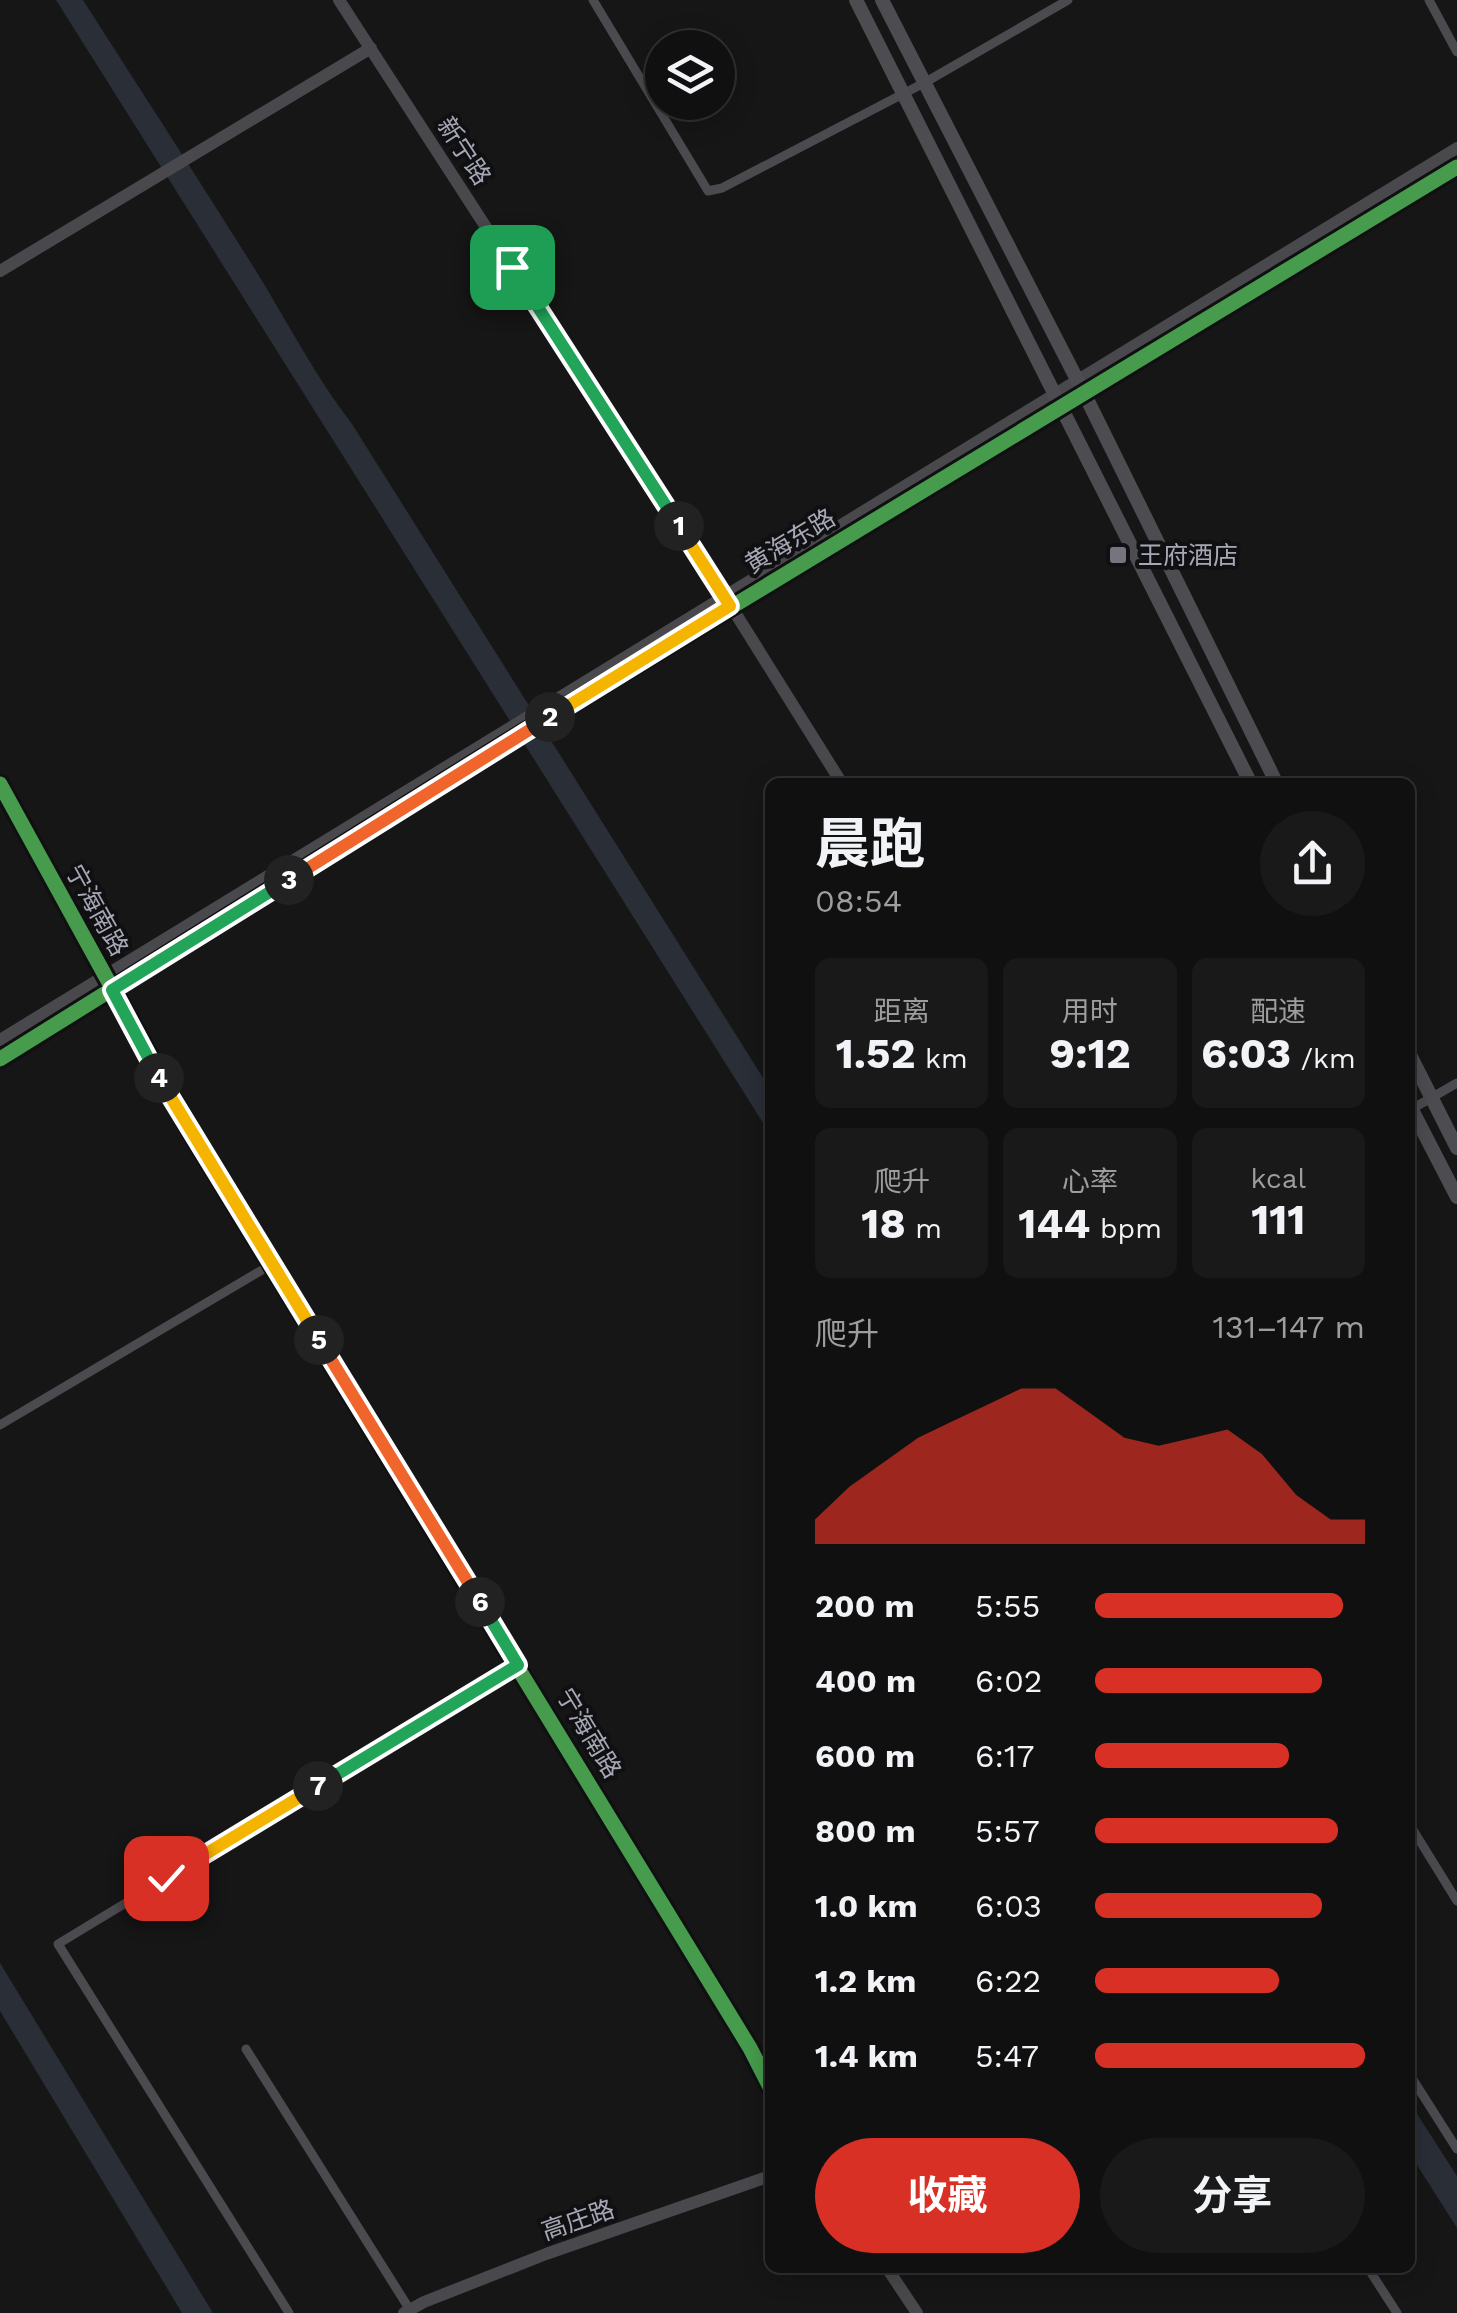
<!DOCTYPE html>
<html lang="zh">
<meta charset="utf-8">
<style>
body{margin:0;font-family:"Work Sans","Noto Sans SC",sans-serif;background:#191919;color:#f1f3f6;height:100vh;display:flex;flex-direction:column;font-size:38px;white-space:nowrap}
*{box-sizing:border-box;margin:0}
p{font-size:32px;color:#9c9d9f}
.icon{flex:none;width:55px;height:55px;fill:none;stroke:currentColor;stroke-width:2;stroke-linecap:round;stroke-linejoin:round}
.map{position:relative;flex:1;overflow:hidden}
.side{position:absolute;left:765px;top:778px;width:650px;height:1495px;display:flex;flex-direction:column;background:#101010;border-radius:15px;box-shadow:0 5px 25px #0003,0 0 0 2px #303030}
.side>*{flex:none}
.buttons{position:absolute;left:645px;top:30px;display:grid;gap:20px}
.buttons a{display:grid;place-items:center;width:90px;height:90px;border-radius:50%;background:#101010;box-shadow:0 5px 25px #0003,0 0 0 2px #303030;font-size:50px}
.pin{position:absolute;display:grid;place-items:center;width:85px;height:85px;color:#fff;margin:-42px;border-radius:20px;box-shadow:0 5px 15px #0006}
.km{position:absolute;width:50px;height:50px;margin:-25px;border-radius:50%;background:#222;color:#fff;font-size:28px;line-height:50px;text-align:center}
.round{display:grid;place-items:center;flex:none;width:105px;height:105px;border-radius:52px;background:#191919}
.head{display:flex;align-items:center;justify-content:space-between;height:170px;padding:0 50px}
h1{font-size:55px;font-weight:700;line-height:75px}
.metrics{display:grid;grid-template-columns:repeat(3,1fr);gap:15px;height:170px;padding:10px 50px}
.metrics div{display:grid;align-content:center;border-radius:15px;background:#191919;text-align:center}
.metrics b{font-size:42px;font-weight:700}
.metrics small{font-size:28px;font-weight:400}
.metrics p{font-size:28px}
.chart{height:280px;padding:20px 50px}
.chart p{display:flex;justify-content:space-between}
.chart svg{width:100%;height:180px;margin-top:10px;fill:#d93025;opacity:.7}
.cta{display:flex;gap:20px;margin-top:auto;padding:20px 50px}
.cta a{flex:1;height:115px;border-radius:60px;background:#d93025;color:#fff;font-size:40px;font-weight:700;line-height:115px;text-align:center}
.cta a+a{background:#191919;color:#f1f3f6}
ul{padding:0 50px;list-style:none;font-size:32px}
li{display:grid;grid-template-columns:160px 120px 1fr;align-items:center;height:75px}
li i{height:25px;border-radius:12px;background:#d93025}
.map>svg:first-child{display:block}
</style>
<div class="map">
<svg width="1457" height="2313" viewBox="0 0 1457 2313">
<rect width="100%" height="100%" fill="#161616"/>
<path fill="#292e37" d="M56,0H83C139,88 196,175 251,263C285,317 314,375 352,424L770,1089V1134Z
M0,1963L213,2313H182L0,2011Z
M1410,2103L1457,2176V2228L1410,2154Z"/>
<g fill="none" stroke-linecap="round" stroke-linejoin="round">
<path stroke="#4a4a4f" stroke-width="9" d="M593,0L708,191L722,188L924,83L1068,0
M1429,0L1457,52
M1410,1110L1457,1083
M0,1425L272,1264
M1410,1825L1457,1901
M246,2049L410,2310
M1410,2075L1457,2149
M1368,2268L1397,2313
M289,2313L58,1944L518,1665"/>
<path stroke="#49494d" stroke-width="12" d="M339,0L724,595L841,782
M0,271L371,48
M0,784L196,1141L750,2048L770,2087
M0,1040L1457,148
M0,1059L507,743L1457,167
M887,2268L917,2313
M404,2313L424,2302L546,2254L770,2176"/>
<path stroke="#4d4c51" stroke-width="14" d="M856,0L1250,782
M882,0L1085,395L1276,782
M1410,1055L1457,1148
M1410,1106L1457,1197"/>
<defs>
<path id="cycleway" d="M0,784L196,1141L750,2048L770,2087
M0,1059L507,743L1457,167"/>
</defs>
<use href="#cycleway" stroke="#101012" stroke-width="21"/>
<use href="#cycleway" stroke="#469c4c" stroke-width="15"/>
</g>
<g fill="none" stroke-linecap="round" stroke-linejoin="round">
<defs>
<path id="split-1" d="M512,267L679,526"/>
<path id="split-2" d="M550,717L730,606L679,526"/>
<path id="split-3" d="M289,880L550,717"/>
<path id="split-4" d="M159,1078L112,990L289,880"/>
<path id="split-5" d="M159,1078L319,1340"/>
<path id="split-6" d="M319,1340L480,1602"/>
<path id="split-7" d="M318,1786L518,1665L480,1602"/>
<path id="split-8" d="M166,1878L318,1786"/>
</defs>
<use href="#split-1" stroke="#fff" stroke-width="20"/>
<use href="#split-2" stroke="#fff" stroke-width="20"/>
<use href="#split-3" stroke="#fff" stroke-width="20"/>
<use href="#split-4" stroke="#fff" stroke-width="20"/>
<use href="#split-5" stroke="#fff" stroke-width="20"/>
<use href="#split-6" stroke="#fff" stroke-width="20"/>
<use href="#split-7" stroke="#fff" stroke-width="20"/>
<use href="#split-8" stroke="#fff" stroke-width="20"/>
<use href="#split-1" stroke="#22a559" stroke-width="12"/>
<use href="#split-2" stroke="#f5b400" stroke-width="12"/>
<use href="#split-3" stroke="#f0652b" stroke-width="12"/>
<use href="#split-4" stroke="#22a559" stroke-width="12"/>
<use href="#split-5" stroke="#f5b400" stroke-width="12"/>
<use href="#split-6" stroke="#f0652b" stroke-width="12"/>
<use href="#split-7" stroke="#22a559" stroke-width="12"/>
<use href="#split-8" stroke="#f5b400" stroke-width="12"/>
</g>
<rect fill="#74757e" stroke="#101012" stroke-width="4" x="1108" y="545" width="20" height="20" rx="5"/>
<g text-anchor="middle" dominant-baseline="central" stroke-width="8" stroke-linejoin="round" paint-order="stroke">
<g font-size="25" fill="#a7a8b6" stroke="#101012">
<text transform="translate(464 151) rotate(57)">新宁路</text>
<text transform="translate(790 541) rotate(-31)">黄海东路</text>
<text transform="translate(97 910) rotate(61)">宁海南路</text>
<text transform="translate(589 1733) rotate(59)">宁海南路</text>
<text transform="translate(578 2220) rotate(-19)">高庄路</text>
</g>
<g font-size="25" fill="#a7a8b6" stroke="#101012" text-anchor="start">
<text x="1138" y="555">王府酒店</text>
</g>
</g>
</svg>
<div class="buttons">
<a><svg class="icon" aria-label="layers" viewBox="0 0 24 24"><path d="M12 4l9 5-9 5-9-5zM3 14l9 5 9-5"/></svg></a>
</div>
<div class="pin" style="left:512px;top:267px;background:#1e9e55"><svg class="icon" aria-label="arrive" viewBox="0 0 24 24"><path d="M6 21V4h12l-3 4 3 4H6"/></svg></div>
<div class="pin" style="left:166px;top:1878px;background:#d93025"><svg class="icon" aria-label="check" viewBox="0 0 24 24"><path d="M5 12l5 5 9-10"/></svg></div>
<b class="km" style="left:679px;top:526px">1</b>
<b class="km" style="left:550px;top:717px">2</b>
<b class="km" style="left:289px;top:880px">3</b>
<b class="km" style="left:159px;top:1078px">4</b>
<b class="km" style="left:319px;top:1340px">5</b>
<b class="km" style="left:480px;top:1602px">6</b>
<b class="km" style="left:318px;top:1786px">7</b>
<section class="side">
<div class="head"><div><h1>晨跑</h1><p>08:54</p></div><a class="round"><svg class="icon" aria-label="share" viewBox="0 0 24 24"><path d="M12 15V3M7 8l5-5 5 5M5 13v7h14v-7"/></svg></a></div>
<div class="metrics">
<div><p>距离</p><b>1.52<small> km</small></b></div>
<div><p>用时</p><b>9:12</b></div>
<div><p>配速</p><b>6:03<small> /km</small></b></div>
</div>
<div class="metrics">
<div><p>爬升</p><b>18<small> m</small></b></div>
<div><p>心率</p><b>144<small> bpm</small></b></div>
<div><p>kcal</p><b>111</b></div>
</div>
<div class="chart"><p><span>爬升</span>131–147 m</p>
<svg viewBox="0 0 160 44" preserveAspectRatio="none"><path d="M0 44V38L10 30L20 24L30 18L40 14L50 10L60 6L70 6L80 12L90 18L100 20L110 18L120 16L130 22L140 32L150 38L160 38V44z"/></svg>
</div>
<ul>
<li><b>200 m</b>5:55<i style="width:92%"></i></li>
<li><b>400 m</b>6:02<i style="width:84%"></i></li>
<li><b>600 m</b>6:17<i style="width:72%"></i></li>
<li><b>800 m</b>5:57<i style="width:90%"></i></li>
<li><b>1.0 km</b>6:03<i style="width:84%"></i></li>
<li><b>1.2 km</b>6:22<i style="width:68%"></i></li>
<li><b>1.4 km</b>5:47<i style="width:100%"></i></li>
</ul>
<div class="cta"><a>收藏</a><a>分享</a></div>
</section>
</div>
